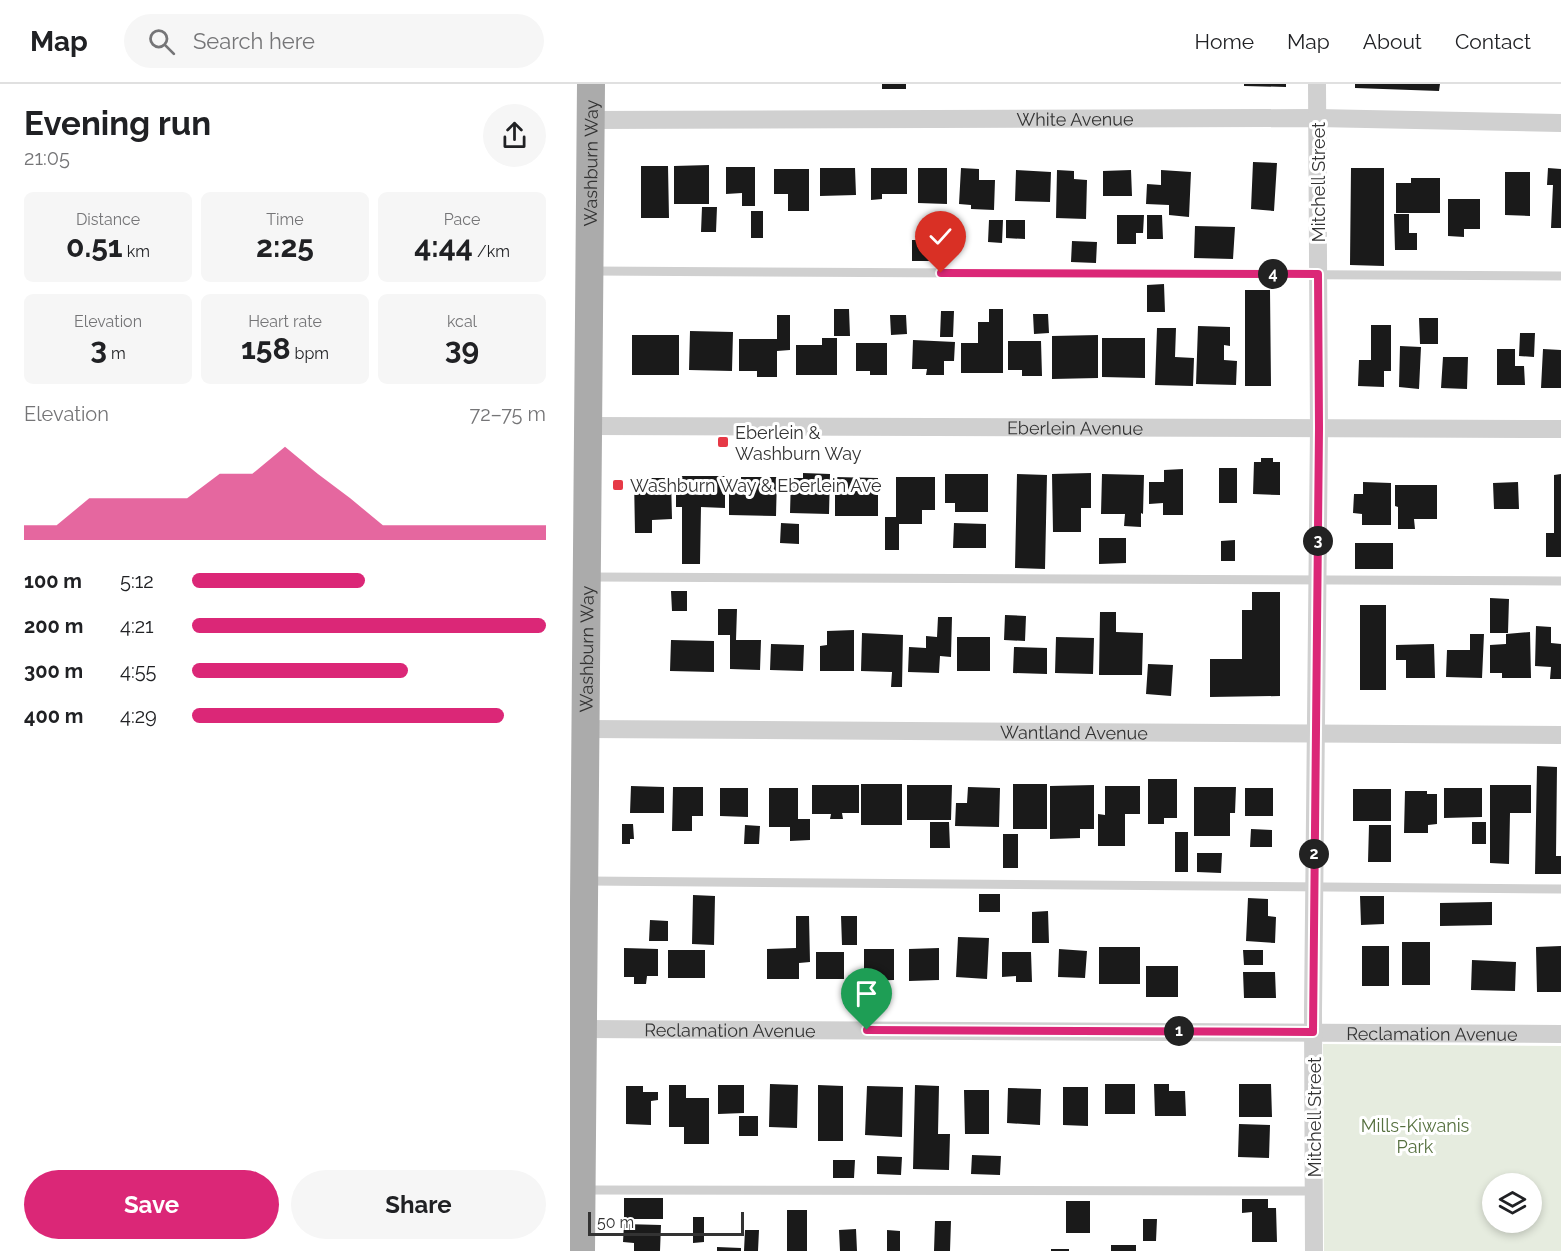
<!DOCTYPE html>
<meta charset="utf-8">
<style>
body{margin:0;font-family:Raleway,sans-serif;background:#f6f6f6;color:#202124;height:100vh;display:flex;flex-direction:column;font-size:22px;white-space:nowrap}
*{box-sizing:border-box;margin:0}
p{font-size:20px;color:#757577}
.icon{flex:none;width:33px;height:33px;fill:none;stroke:currentColor;stroke-width:2;stroke-linecap:round;stroke-linejoin:round}
.map{position:relative;flex:1;overflow:hidden}
.panel{display:flex;flex-direction:column;background:#fff;width:570px}
.panel>*{flex:none}
.tools{position:absolute;left:912px;top:1089px;display:grid;gap:12px}
.tools a{display:grid;place-items:center;width:60px;height:60px;border-radius:50%;background:#fff;box-shadow:0 3px 9px #0003;font-size:30px}
.scale{position:absolute;left:18px;bottom:15px;width:156px;box-sizing:border-box;padding-left:6px;border:3px solid #333;border-top:0;font-size:16px;line-height:21px;white-space:nowrap;color:#333;-webkit-text-stroke:4px #fff;paint-order:stroke}
.pin{position:absolute;display:grid;place-items:center;width:51px;height:51px;color:#fff;margin:-62px -26px;border-radius:50% 50% 50% 0;rotate:-45deg;box-shadow:0 0 6px #0007}
.pin .icon{rotate:45deg}
.km{position:absolute;width:30px;height:30px;margin:-15px;border-radius:50%;background:#222;color:#fff;font-size:16px;line-height:30px;text-align:center}
.round{display:grid;place-items:center;flex:none;width:63px;height:63px;border-radius:32px;background:#f6f6f6}
.summary{display:flex;align-items:center;justify-content:space-between;height:102px;padding:0 24px}
h1{font-size:33px;font-weight:700;line-height:45px}
.figures{display:grid;grid-template-columns:repeat(3,1fr);gap:9px;height:102px;padding:6px 24px}
.figures div{display:grid;align-content:center;border-radius:9px;background:#f6f6f6;text-align:center}
.figures b{font-size:30px;font-weight:700}
.figures small{font-size:16px;font-weight:400}
.figures p{font-size:16px}
.chart{height:168px;padding:12px 24px}
.chart p{display:flex;justify-content:space-between}
.chart svg{width:100%;height:108px;margin-top:6px;fill:#db2777;opacity:.7}
.button{display:flex;gap:12px;margin-top:auto;padding:12px 24px}
.button a{flex:1;height:69px;border-radius:36px;background:#db2777;color:#fff;font-size:24px;font-weight:700;line-height:69px;text-align:center}
.button a+a{background:#f6f6f6;color:#202124}
ul{padding:0 24px;list-style:none;font-size:20px}
li{display:grid;grid-template-columns:96px 72px 1fr;align-items:center;height:45px}
li i{height:15px;border-radius:8px;background:#db2777}
header{display:flex;align-items:center;gap:36px;box-sizing:border-box;height:84px;padding:0 30px;background:#fff;border-bottom:2px solid #e0e0e0}
header strong{font-size:28px}
nav{display:flex;gap:33px;margin-inline-start:auto;font-size:21px}
.search{width:420px;height:54px;background:#f6f6f6;display:flex;align-items:center;gap:15px;box-sizing:border-box;padding:0 21px;border-radius:33px;color:#757577;font-size:22px}
main{display:flex;flex:1;min-height:0}
.map>svg:first-child{display:block}
</style>
<header>
<strong>Map</strong>
<div class="search"><svg class="icon" aria-label="search" viewBox="0 0 24 24"><circle cx="10" cy="10" r="6"/><path d="M15 15l6 6"/></svg>Search here</div>
<nav><a>Home</a><a>Map</a><a>About</a><a>Contact</a></nav>
</header>
<main>
<section class="panel">
<div class="summary"><div><h1>Evening run</h1><p>21:05</p></div><a class="round"><svg class="icon" aria-label="share" viewBox="0 0 24 24"><path d="M12 15V3M7 8l5-5 5 5M5 13v7h14v-7"/></svg></a></div>
<div class="figures">
<div><p>Distance</p><b>0.51<small> km</small></b></div>
<div><p>Time</p><b>2:25</b></div>
<div><p>Pace</p><b>4:44<small> /km</small></b></div>
</div>
<div class="figures">
<div><p>Elevation</p><b>3<small> m</small></b></div>
<div><p>Heart rate</p><b>158<small> bpm</small></b></div>
<div><p>kcal</p><b>39</b></div>
</div>
<div class="chart"><p><span>Elevation</span>72–75 m</p>
<svg viewBox="0 0 160 44" preserveAspectRatio="none"><path d="M0 44V38L10 38L20 27L30 27L40 27L50 27L60 17L70 17L80 6L90 17L100 27L110 38L120 38L130 38L140 38L150 38L160 38V44z"/></svg>
</div>
<ul>
<li><b>100 m</b>5:12<i style="width:49%"></i></li>
<li><b>200 m</b>4:21<i style="width:100%"></i></li>
<li><b>300 m</b>4:55<i style="width:61%"></i></li>
<li><b>400 m</b>4:29<i style="width:88%"></i></li>
</ul>
<div class="button"><a>Save</a><a>Share</a></div>
</section>
<div class="map">
<svg width="991" height="1167" viewBox="0 0 991 1167">
<rect width="100%" height="100%" fill="#fff"/>
<path fill="#e6ecdf" fill-rule="evenodd" d="M753,960L991,962V1167H754ZM922,1100H962V1138H922Z"/>
<path fill="#1a1a1a" d="M312,0H336V5H312Z
M674,0H716V3L674,2Z
M785,0H870L869,7L785,4Z
M683,78L707,79L704,127L681,125Z
M139,81V120H104V82Z
M71,82H98L99,134H71Z
M156,83H185V122H172V109L156,110Z
M250,84H285L286,111L250,112Z
M301,84H337V110H312V115L301,116Z
M348,84H377V120L348,119Z
M391,84L409,85V96H425L424,126L401,125V121L389,120Z
M781,84H814V182L780,181Z
M978,84L991,85V144H981L983,101H977Z
M204,85H239V127H218V110H204Z
M446,86L481,88L480,118L445,117Z
M487,86L504,87V95L517,96L516,135L486,134Z
M561,86L562,112H533V87Z
M591,86L621,88L619,133L599,131V121L576,120L577,100L591,101Z
M935,88H960V132L935,131Z
M841,94H870V129H826V99H841Z
M878,115H910V145H894V153L878,152Z
M132,123H147L146,148H131Z
M181,127H193V154H181Z
M824,130H839V149H847V166H825Z
M547,131H574L573,149H566V160H547Z
M577,131H592L593,155H577Z
M419,136H433L432,159L418,158Z
M436,136H455V155L436,154Z
M625,142L665,143L663,175L624,174Z
M342,156H359V177H342Z
M502,157L527,158L526,179L501,178Z
M594,200L595,228H577V201Z
M675,206H700L701,302H675Z
M264,225H279L280,252H264Z
M419,225H433V289H391V259H408V238H419Z
M371,227H384L383,253H370Z
M463,230H478L479,249L464,250Z
M207,231H220V266L207,267V293H187V287H169V255H207Z
M320,231H336L337,250L321,251Z
M849,234H868V260H850Z
M801,241H821V287H814V303L788,302L789,276H801Z
M628,242L660,243V262L654,261V276L667,277L666,301L626,300Z
M587,244H606L605,273L624,274L623,302L585,301Z
M120,247L163,248L162,287L119,286Z
M950,249H965L964,273L949,272Z
M62,251H109V291H62Z
M528,251V294L482,295V252Z
M252,254H267V291H226V261H252Z
M532,254H575V294L532,293Z
M343,256L385,258L384,277H374V291H356L357,285H342Z
M438,257H471L472,292H452V286H438Z
M286,259H317V291H300V287H286Z
M830,262L851,263L849,305L829,303Z
M927,265H945V282H954L955,301H927Z
M973,265L991,266V304H971Z
M873,273H898L897,305L871,304Z
M691,374H703V378H710V411L683,410L684,378H691Z
M649,384H667V419H649Z
M613,385V431H593V419L579,420V398H594V386Z
M233,389L260,390L259,430L220,429L221,394H233Z
M521,389V424H511V448H483L482,390Z
M375,390H418V428H385V419H375Z
M447,390L477,391L475,485L445,484Z
M532,390L574,391L573,430L571,429V443L554,442L555,430H531Z
M991,390V473H976V449H984V391Z
M106,392H155V424L131,423L130,480H112V423H106Z
M171,393H207L206,432L159,431V398H171Z
M265,393L308,394V432H265Z
M326,393H365V426H352V440H329V466H315V433H326Z
M64,394H101L102,435L82,436V449H65Z
M793,398L821,399V441H792V430L783,429L784,410H793Z
M948,398L949,425H924L923,399Z
M825,401H867V435H844L845,445H828V423L825,422Z
M211,439L229,440V460L210,459Z
M384,439L416,440V464H383Z
M529,454H556V479L529,480Z
M665,456V477H651V457Z
M785,459H823V485H785Z
M101,507H117V527H102Z
M682,508H710V612L640,613V575H672V526H682Z
M920,514L939,515L938,549H920Z
M790,521H816V606H790Z
M148,525H167L166,556H191L190,586L160,585V551H148Z
M530,528H546V548L573,549L572,591H529Z
M435,531L456,532L455,557L434,556Z
M368,533H382L381,573L370,572L369,589L338,588L339,563L356,564V552L367,553Z
M966,542L981,543V559L991,560V595H980L981,583L965,582Z
M284,546V587H250V562L257,561V547Z
M960,548L961,594H932V589H920V561L936,560V550Z
M292,549L333,551L332,603H321L322,588L291,587Z
M900,550H914L912,594L876,593L877,566H900Z
M387,553H420V587H387Z
M486,553L524,554L523,590L485,589Z
M101,556L144,557V588L100,587Z
M201,560L234,561L233,587L200,586Z
M864,560L865,594H836V576H826V561Z
M444,563L477,564V590L443,589Z
M578,580L603,581L601,612L576,610Z
M967,682L987,683L986,772H991V790H965Z
M578,695H607V734H594V740H578Z
M291,700H332V741H291Z
M443,700H477V745H443Z
M242,701H289V729H272L273,735H260L261,730H242Z
M337,701H382L381,736H337Z
M524,701V745H510V754L480,755V702Z
M920,701H961V729H940L939,780L920,779Z
M61,702L94,703V729H60Z
M535,702H570V730H555V762H528V730L535,731Z
M103,703H133V732H122V747H102Z
M398,703L430,704L429,743L385,742L386,719H397Z
M624,703H666L665,729H660V752H624Z
M150,704H178V733L150,732Z
M199,704H228V735H240V756L220,757V743H199Z
M675,704H703V732H675Z
M874,704H912V733L874,734Z
M783,705H821V737H783Z
M835,707H857V710H867V740L858,741V749H834Z
M360,738H379L380,764H360Z
M902,738H916V760H902Z
M52,740H63L64,755H60V760H52Z
M175,741L190,742L189,760H174Z
M799,741H821V778H798Z
M681,745L702,746V763H680Z
M605,748H618V788H605Z
M433,750H448V784H433Z
M627,769H652L651,789L627,788Z
M409,810H430V828H409Z
M123,811L145,812L144,861L122,860Z
M790,812H814V840L791,841Z
M678,814L698,815V832L706,833L705,859L676,857Z
M922,818V841L870,842V819Z
M478,827L479,859H462V828Z
M226,832H239L240,878L229,879V895H197V865L226,864Z
M271,832H287V861H272Z
M80,836L98,837V857H79Z
M388,853L419,854L417,895L386,893Z
M832,858H860V901H832Z
M792,862H819V902H792Z
M991,862V908H967L966,863Z
M529,863H570V900H529Z
M54,864L88,865V892H77L76,900H64V893H54Z
M369,864V896L339,897V865Z
M294,865H324V896L294,897Z
M489,865L517,867L515,894L488,893Z
M98,866H135V894H98Z
M673,866H693V881H674Z
M246,868H274V895H246Z
M432,868H461L462,898H446V892L432,893Z
M902,876L946,878L945,907L901,906Z
M576,882H608V913H576Z
M673,888H705L706,914H674Z
M200,1000L228,1001L227,1044L199,1043Z
M535,1000H565V1030H535Z
M584,1000H599V1007H615L616,1032H585Z
M669,1000H701L702,1033H669Z
M99,1001H116V1014H139V1060H114V1043H99Z
M148,1001H174V1029L148,1030Z
M248,1001L273,1002V1057H248Z
M345,1001L369,1002L368,1050H380L379,1086L343,1085Z
M56,1002H73V1008H88V1016L81,1017V1041L56,1040Z
M297,1002L333,1003L332,1053L295,1051Z
M493,1003H518V1042L493,1041Z
M438,1004L471,1005L470,1041L437,1039Z
M394,1006H419V1050H395Z
M169,1032H188V1052H169Z
M669,1040L700,1041L699,1074L668,1073Z
M402,1071L431,1072L430,1091L401,1090Z
M307,1072L332,1073L331,1091L307,1090Z
M263,1076H285L284,1094H263Z
M54,1114H93V1135H54Z
M672,1115H698V1124H706L707,1158H682V1128L672,1129Z
M496,1117H520V1149H496Z
M217,1126H237V1167H217Z
M123,1133H134V1158L123,1159Z
M573,1135H587L586,1157H573Z
M365,1137H381L380,1167H364Z
M54,1140L91,1141L90,1167H64V1159L53,1158Z
M286,1145L287,1167H270L269,1146Z
M175,1146H189L188,1167H174Z
M317,1146L330,1147V1167H317Z
M541,1161H566V1167H541Z
M147,1163L171,1164V1167H147Z
M481,1165H499V1167H481Z"/>
<g fill="none" stroke-linecap="round" stroke-linejoin="round">
<path stroke="#d0d0d0" stroke-width="9" d="M22,187L991,192
M21,493L991,497
M18,797L991,805
M14,1106L744,1107"/>
<g stroke="#d0d0d0" stroke-width="18">
<path id="s1" d="M21,36L747,34L991,39"/>
<path id="s2" d="M19,342L991,345"/>
<path id="s3" d="M16,645L991,651"/>
<path id="s4" d="M13,945L991,950"/>
<path d="M744,1167L743,928L749,344L747,0"/>
</g>
<path stroke="#ababab" stroke-width="28" id="s5" d="M11,1167L21,0"/>
</g>
<g fill="none" stroke-linecap="round" stroke-linejoin="round">
<defs>
<path id="route" d="M297,946L743,948L749,344L748,190L371,189"/>
</defs>
<use href="#route" stroke="#fff" stroke-width="12"/>
<use href="#route" stroke="#db2777" stroke-width="8"/>
</g>
<g fill="#e63946" stroke="#fff" stroke-width="2">
<rect x="147" y="352" width="12" height="12" rx="3"/>
<rect x="42" y="395" width="12" height="12" rx="3"/>
</g>
<g text-anchor="middle" dominant-baseline="central" stroke-width="6" stroke-linejoin="round" paint-order="stroke">
<g font-size="18" fill="#333" stroke="#fff">
<text stroke="none"><textPath href="#s1" startOffset="484">White Avenue</textPath></text>
<text stroke="none"><textPath href="#s5" startOffset="1088">Washburn Way</textPath></text>
<text transform="translate(748 98) rotate(-90)">Mitchell Street</text>
<text stroke="none"><textPath href="#s2" startOffset="486">Eberlein Avenue</textPath></text>
<text stroke="none"><textPath href="#s5" startOffset="602">Washburn Way</textPath></text>
<text stroke="none"><textPath href="#s3" startOffset="488">Wantland Avenue</textPath></text>
<text stroke="none"><textPath href="#s4" startOffset="147">Reclamation Avenue</textPath></text>
<text stroke="none"><textPath href="#s4" startOffset="849">Reclamation Avenue</textPath></text>
<text transform="translate(744 1033) rotate(-90)">Mitchell Street</text>
</g>
<g font-size="18" fill="#333" stroke="#fff" text-anchor="start">
<text x="165" y="348">Eberlein &amp;<tspan x="165" dy="21">Washburn Way</tspan></text>
<text x="60" y="401">Washburn Way &amp; Eberlein Ave</text>
</g>
<g font-size="18" fill="#56703f" stroke="#fff">
<text x="845" y="1041">Mills-Kiwanis<tspan x="845" dy="21">Park</tspan></text>
</g>
</g>
</svg>
<div class="tools">
<a><svg class="icon" aria-label="layers" viewBox="0 0 24 24"><path d="M12 4l9 5-9 5-9-5zM3 14l9 5 9-5"/></svg></a>
</div>
<div class="scale">50 m</div>
<div class="pin" style="left:297px;top:946px;background:#1e9e55"><svg class="icon" aria-label="arrive" viewBox="0 0 24 24"><path d="M6 21V4h12l-3 4 3 4H6"/></svg></div>
<div class="pin" style="left:371px;top:189px;background:#d93025"><svg class="icon" aria-label="check" viewBox="0 0 24 24"><path d="M5 12l5 5 9-10"/></svg></div>
<b class="km" style="left:609px;top:947px">1</b>
<b class="km" style="left:744px;top:770px">2</b>
<b class="km" style="left:748px;top:457px">3</b>
<b class="km" style="left:703px;top:190px">4</b>
</div>
</main>
